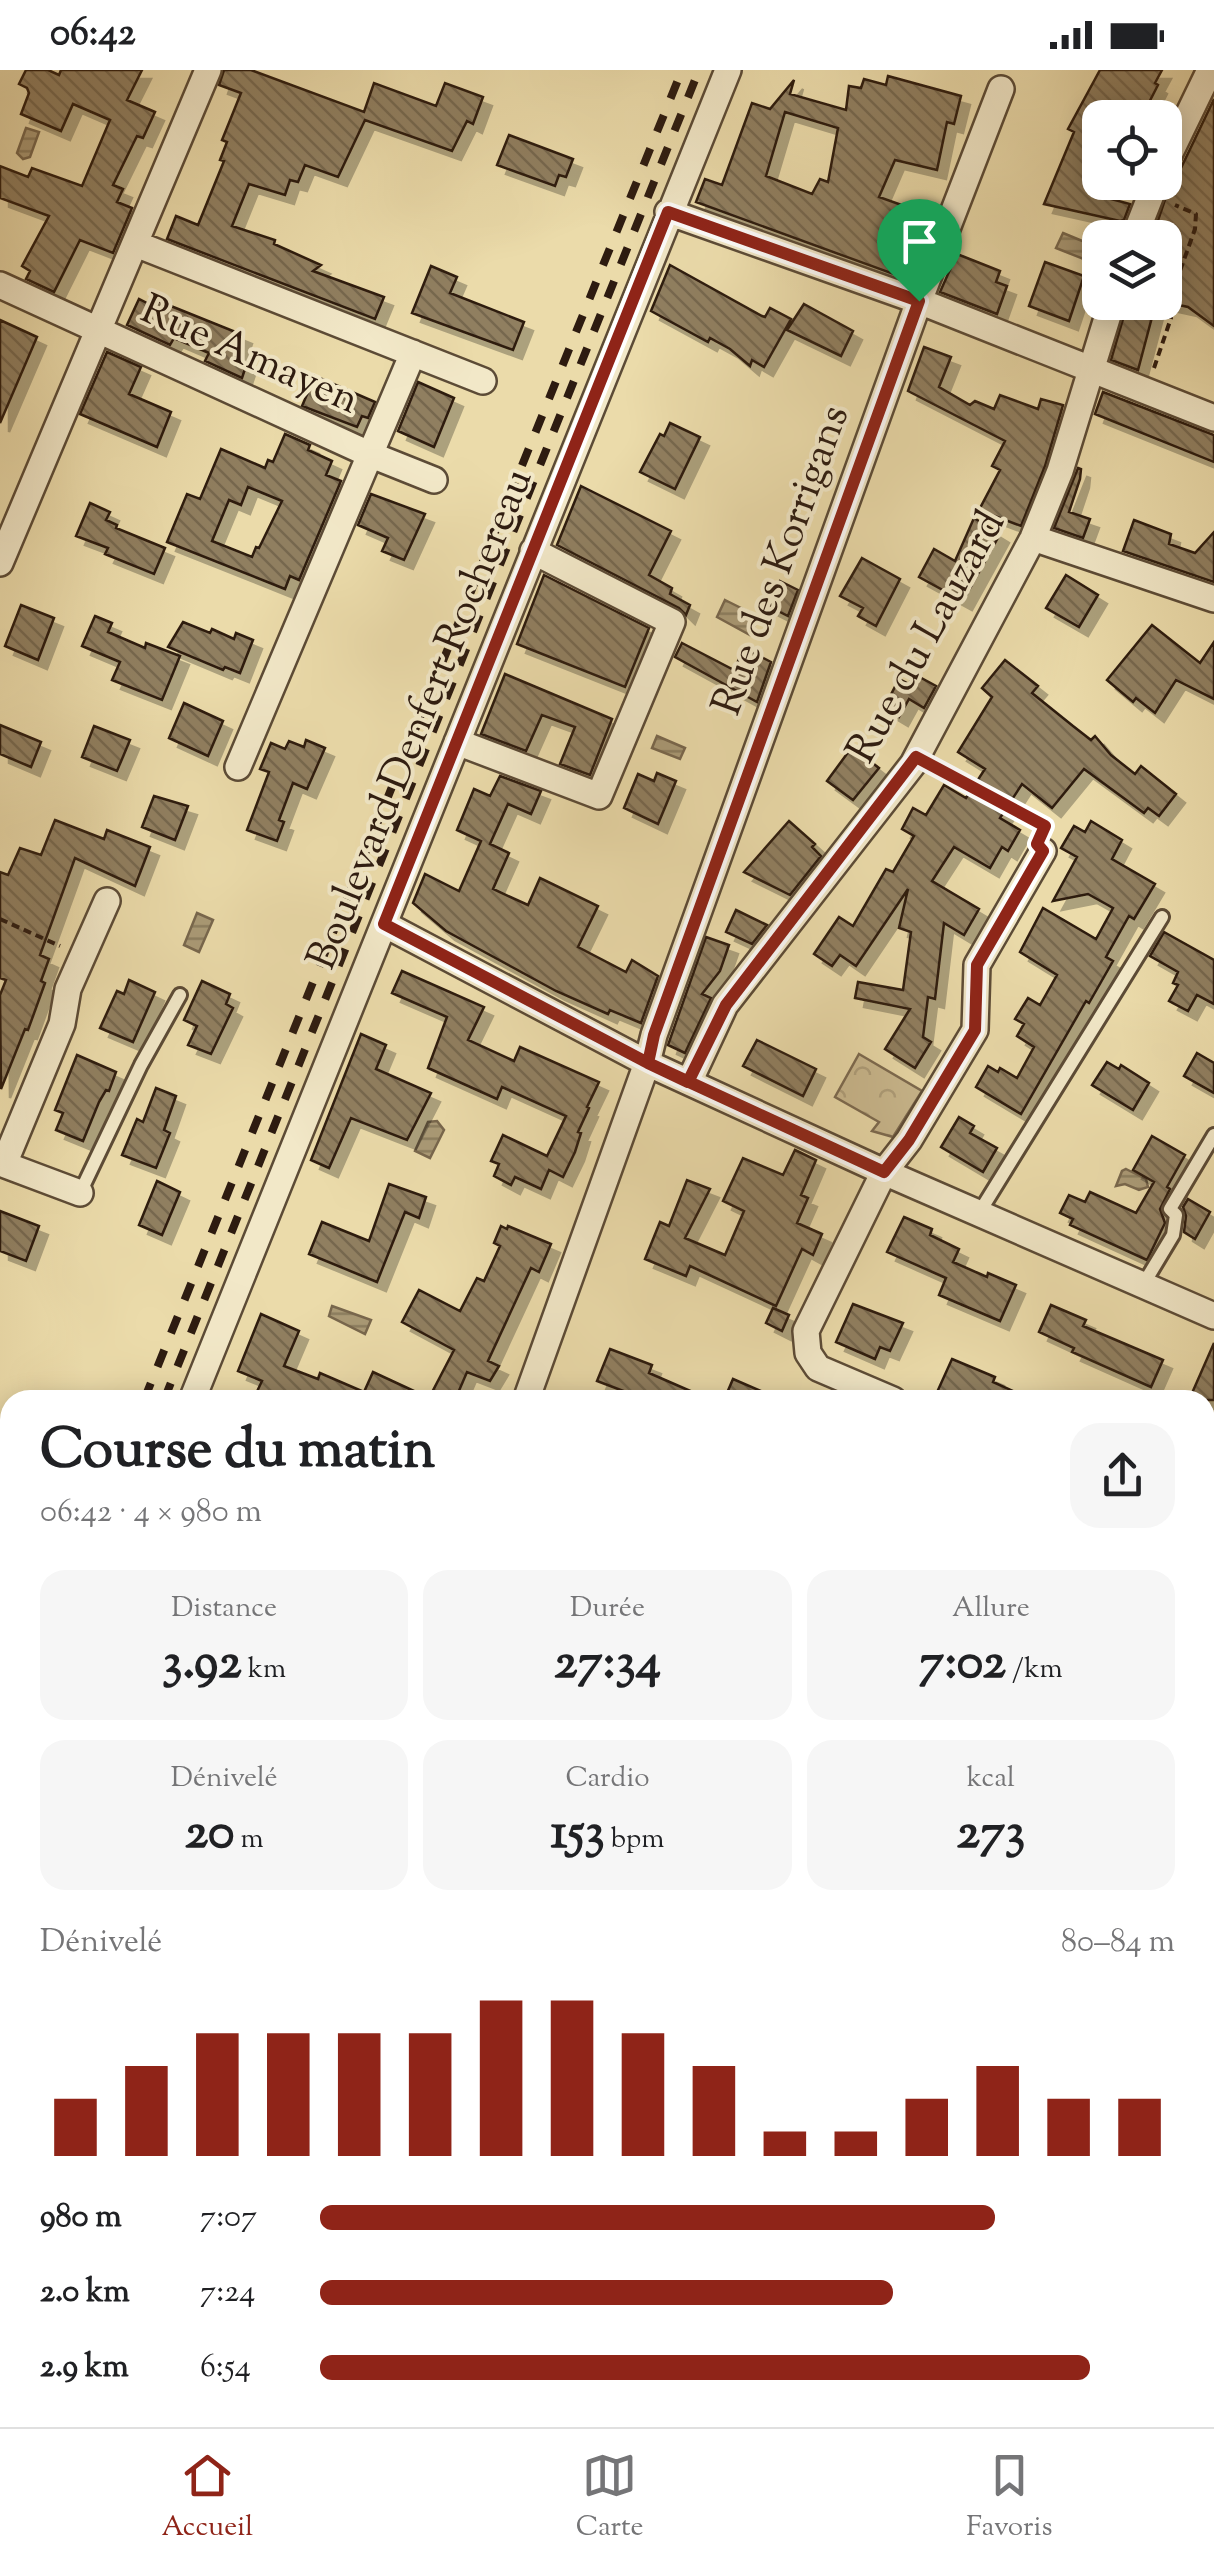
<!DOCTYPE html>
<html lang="fr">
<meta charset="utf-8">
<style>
body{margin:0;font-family:"Sorts Mill Goudy",serif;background:#f6f6f6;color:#202124;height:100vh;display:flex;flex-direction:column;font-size:38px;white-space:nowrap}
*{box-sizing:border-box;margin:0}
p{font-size:32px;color:#757577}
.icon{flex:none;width:55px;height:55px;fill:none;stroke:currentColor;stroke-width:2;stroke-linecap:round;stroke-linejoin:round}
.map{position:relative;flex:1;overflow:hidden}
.side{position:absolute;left:0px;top:1320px;width:1215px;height:1038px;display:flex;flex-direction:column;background:#fff;border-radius:30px 30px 0 0;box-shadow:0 5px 25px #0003}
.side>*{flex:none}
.fabs{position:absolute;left:1082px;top:30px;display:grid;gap:20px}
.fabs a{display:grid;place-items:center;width:100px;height:100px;border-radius:20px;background:#fff;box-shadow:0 5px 25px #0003;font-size:50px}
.pin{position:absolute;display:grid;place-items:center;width:85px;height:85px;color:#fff;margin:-102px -42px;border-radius:50% 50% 50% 0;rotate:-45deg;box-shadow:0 0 10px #0007}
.pin .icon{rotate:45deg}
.round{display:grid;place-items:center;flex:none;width:105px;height:105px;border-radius:30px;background:#f6f6f6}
.head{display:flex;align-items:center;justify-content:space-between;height:170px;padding:0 40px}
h1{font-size:55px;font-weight:700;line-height:75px}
.metrics{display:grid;grid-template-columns:repeat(3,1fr);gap:15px;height:170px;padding:10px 40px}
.metrics div{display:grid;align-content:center;border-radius:25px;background:#f6f6f6;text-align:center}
.metrics b{font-size:50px;font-weight:700}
.metrics small{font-size:28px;font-weight:400}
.metrics p{font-size:28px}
.chart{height:280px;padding:20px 40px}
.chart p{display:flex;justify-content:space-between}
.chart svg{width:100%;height:180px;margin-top:10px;stroke:#8f2418;stroke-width:6}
ul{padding:0 40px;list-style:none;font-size:32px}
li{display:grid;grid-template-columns:160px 120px 1fr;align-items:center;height:75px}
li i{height:25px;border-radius:12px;background:#8f2418}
.status{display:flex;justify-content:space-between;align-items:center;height:70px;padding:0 50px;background:#fff;direction:ltr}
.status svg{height:28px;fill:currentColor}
.dock{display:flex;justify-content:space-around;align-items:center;height:140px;border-top:2px solid #e0e0e0;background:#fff;font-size:28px;color:#757577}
.dock a{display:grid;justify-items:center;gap:5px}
.dock .active{color:#8f2418}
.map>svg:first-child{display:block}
</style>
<div class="status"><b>06:42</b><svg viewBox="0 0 49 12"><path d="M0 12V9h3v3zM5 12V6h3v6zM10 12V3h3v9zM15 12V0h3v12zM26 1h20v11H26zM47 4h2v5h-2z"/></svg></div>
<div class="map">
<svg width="1214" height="2357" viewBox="0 0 1214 2357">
<defs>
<pattern id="park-crowns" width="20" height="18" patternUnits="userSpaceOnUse" patternTransform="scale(2.5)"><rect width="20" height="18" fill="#cbba90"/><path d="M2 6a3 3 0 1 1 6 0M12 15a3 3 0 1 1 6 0" fill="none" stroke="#af9f7b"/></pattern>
<pattern id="water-rules" width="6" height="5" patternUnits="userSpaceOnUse" patternTransform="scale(2.5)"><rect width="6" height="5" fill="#aa9a76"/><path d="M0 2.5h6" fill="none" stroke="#8b7d5f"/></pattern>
<pattern id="building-back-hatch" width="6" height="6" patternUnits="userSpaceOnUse" patternTransform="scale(2.5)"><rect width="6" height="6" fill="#907f60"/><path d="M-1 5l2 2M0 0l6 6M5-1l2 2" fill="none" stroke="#76674e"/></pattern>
<filter id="shadow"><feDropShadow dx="9" dy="9" stdDeviation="0" flood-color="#0004"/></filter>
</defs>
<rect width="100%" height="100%" fill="#ebdbaa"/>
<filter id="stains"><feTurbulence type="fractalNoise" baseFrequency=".002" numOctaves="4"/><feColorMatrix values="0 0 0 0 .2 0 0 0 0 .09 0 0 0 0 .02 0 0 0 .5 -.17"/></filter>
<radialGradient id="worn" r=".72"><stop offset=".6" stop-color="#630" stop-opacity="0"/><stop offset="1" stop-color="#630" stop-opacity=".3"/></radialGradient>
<path fill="url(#park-crowns)" stroke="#7c6a50" stroke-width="2.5" d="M859,984L922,1021L893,1067L872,1061L879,1052L835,1027Z"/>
<path fill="url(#water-rules)" stroke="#78674d" stroke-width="2.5" d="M26,58L39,62L30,87L23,89L17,83Z
M1063,163L1092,175L1086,190L1056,178Z
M725,530L759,547L750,565L717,547Z
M657,666L685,678L680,689L652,678Z
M197,843L213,850L199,882L184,875Z
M437,1051L444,1060L430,1088L415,1081L428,1052Z
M1126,1099L1146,1109L1148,1117L1139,1120L1125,1114L1116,1116L1122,1101Z
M332,1236L371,1250L365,1264L329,1246Z"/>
<path fill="url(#building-back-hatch)" stroke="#2d1b10" stroke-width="2.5" fill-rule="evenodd" filter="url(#shadow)" d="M26,0H48L59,5L61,0H142L127,30L155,42L143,68L137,66L113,115L123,119L117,132L132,138L113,183L80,170L54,222L26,209L30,201L22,196L49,146L0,128V96L28,107L32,98L82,116L110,50L73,34L61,61L21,44L29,23L27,18L19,14Z
M224,0H251L364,42L374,13L436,36L445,13L483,27L473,54L467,51L452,81L365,50L338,107L305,95L298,112L290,110L285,125L249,114L232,156L275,170L274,174L321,195L313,201L384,227L375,249L167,169L176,146L198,155L224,91L220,90L227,72L222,70L241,23L219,15Z
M1100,0H1162L1155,13L1158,15L1141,48H1100V126L1130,134L1124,150L1120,151L1044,134L1074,62L1068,59Z
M888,6L961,26L954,54L947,52L937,100L895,90L879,127L913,139L904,165L914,168L910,178L920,182L910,210L696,132L705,109L722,115L752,33L770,39L794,10L790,24L846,40L849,16L861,18L864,9L886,15ZM785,42L838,58L828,112L820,109L812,124L766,106Z
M1214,29V256L1188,237L1165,232V168H1152L1172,109L1180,100Z
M509,65L573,89L566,107L559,105L555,116L497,95Z
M957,184L1000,201L996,212L1007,216L997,244L940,222Z
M1045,192L1084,206L1069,251L1029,236Z
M670,195L762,246L765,247L770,238L791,249L764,297L752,290L750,296L730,279L710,268L708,272L651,241Z
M431,196L457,207L450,223L524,252L513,280L412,243Z
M151,228L243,265L235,288L247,293L242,308L205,291L209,283L174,268L170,275L127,255L139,229L149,234Z
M1128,232H1156L1138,300L1111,290Z
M804,234L853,261L841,286L787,260Z
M0,250L37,267L0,353Z
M924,277L951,287L939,317L970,335L975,331L994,339L1000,325L1038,339L1041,329L1063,335L1045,396L1021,456L979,440L1000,400L992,396L1005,371L908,321Z
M107,282L141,297L129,324L171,342L157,377L80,344Z
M315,306L375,332L368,348L362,346L357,357L302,336Z
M418,312L454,328L434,377L398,361Z
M1103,322L1214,365V392L1095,344Z
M670,353L700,367L675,419L640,402L660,364L664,366Z
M285,364L310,375L308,380L332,391L326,405L341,411L299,510L290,506L285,519L167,472L187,424L200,429L221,379L265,398L268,390L273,392ZM248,417L282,431L259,478L256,477L252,487L212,471L229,430L241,435Z
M1078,398L1081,399L1080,409L1069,442L1090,449L1083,468L1054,458Z
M581,416L671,461L649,505L672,518L670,524L690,535L686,545L679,538L557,475Z
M371,424L425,444L404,490L382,481L388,468L358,455Z
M90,433L110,442L106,450L117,455L116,458L165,478L154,504L105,484L108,478L76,466Z
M974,448L1000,464L963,531L919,507L934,479L955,491Z
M1134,450L1171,464L1169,474L1195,483L1214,462V512L1123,481Z
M862,488L900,509L876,556L858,546L863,538L840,526Z
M544,505L649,558L625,617L517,574Z
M1066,505L1098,525L1079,557L1046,538Z
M780,511L798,520L788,546L770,537Z
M21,535L54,548L38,590L5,576Z
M95,546L112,553L108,562L145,578L146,573L180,586L162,630L112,610L120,592L82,576Z
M183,552L210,563L212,559L234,569L236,563L253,570L240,603L225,597L223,600L168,577Z
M1152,555L1200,593L1214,572V629L1176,610L1155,643L1136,628L1133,632L1107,610Z
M682,573L734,600L744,578L771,592L757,632L675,587Z
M1005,590L1038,616L1032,623L1073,656L1091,670L1095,666L1111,685L1135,704L1141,696L1176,724L1159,746L1148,738L1144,743L1084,699L1052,738L1022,714L1000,748L1020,760L1008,781L1002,777L990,798L954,777L932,811L979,839L964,865L944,853L935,929L928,927L923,967L931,972L915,998L885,979L910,939L855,928L858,912L903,920L911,862L899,858L908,819L856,896L840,885L832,896L814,884L839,847L853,856L886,799L893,802L914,766L902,759L913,738L926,745L944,715L966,728L985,699L958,682L992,627L982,618Z
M505,604L612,649L590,705L560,694L575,657L542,645L526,681L481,664Z
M914,604L936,616L924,638L909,629L899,647L884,638L899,609L909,614Z
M184,633L223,651L208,686L169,668Z
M0,655L41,672L31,697L0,684Z
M94,656L130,670L117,701L82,687Z
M306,670L325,678L307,719L293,713L279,750L284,752L277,771L247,760L269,702L260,699L271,673L285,679L289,671L304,677Z
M852,677L879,698L853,730L827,711Z
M657,703L676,711L658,754L624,738L638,704L654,711Z
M500,706L541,721L531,744L508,734L490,774L509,783L493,819L528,835L540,808L598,836L578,877L626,902L632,890L658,906L641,953L610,940L608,944L556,921L446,861L413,833L425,804L459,821L481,771L457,760L474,719L490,726Z
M154,726L188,736L175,770L142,757Z
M55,750L104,769L107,760L150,777L135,816L75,788L40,885L49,889L41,911L45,913L28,960L25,959L1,1019L0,925L6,910L0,908V802L8,805L20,778L41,785Z
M789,751L815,774L812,777L821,786L790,825L744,802Z
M1091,751L1122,770L1112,789L1155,814L1134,849L1129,846L1106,887L1113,891L1089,933L1086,931L1021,1044L976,1017L988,996L998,1002L1000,998L1017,1008L1034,977L1017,966L1024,954L1015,949L1028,928L1040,935L1057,905L1020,882L1043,838L1096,869L1113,838L1088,824L1053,831L1077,787L1061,778L1074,756L1085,762Z
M736,840L767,855L752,874L726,862Z
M1164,862L1214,890V934L1197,925L1188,941L1169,931L1178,915L1173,913L1178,902L1150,886Z
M706,867L729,875L720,901L702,924L711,928L685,983L668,975Z
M402,901L484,937L468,970L514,991L520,977L599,1012L587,1037L589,1038L578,1062L581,1063L575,1082L563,1107L549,1100L541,1119L515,1107L511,1115L494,1106L499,1094L491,1091L503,1065L547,1086L566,1046L502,1017L497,1029L428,998L447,947L392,923Z
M129,910L155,922L133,972L100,958L117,921L124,924Z
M202,911L230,924L226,934L233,938L211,984L188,975L197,956L184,950Z
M361,964L386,975L376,999L431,1023L407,1070L351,1048L329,1098L311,1090Z
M757,970L816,999L803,1026L743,996Z
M1197,983L1214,993V1023L1184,1006Z
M77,985L116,1002L109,1021L106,1020L99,1032L83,1071L56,1060L63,1043L55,1040Z
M1107,992L1119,999L1121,995L1149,1013L1133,1040L1092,1015Z
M156,1018L176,1026L164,1060L170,1063L156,1098L122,1085L137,1049L143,1052Z
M959,1047L974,1056L970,1063L997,1078L983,1102L941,1077Z
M1152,1066L1185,1085L1167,1117L1170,1119L1160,1139L1165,1153L1147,1190L1070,1155L1073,1149L1060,1143L1069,1125L1085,1132L1090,1122L1136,1143L1154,1112L1133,1100Z
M795,1080L816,1090L801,1125L808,1128L797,1153L822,1164L813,1185L802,1179L776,1236L690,1196L686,1206L645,1189L660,1152L669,1156L687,1110L710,1119L685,1168L725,1185L744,1141L723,1131L743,1088L783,1105Z
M157,1111L180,1122L162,1165L139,1155Z
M389,1114L426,1127L419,1148L405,1142L377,1212L309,1184L322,1152L369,1171Z
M1188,1129L1210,1142L1195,1169L1184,1162L1186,1146L1183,1137Z
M0,1141L39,1156L26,1191L0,1181Z
M904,1147L932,1159L930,1165L959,1179L953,1192L987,1207L988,1203L1016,1215L1000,1251L939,1225L946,1208L887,1182Z
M501,1156L507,1159L508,1156L551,1174L539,1202L531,1198L488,1291L499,1296L490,1311L467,1302L455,1330H253L262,1311L238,1301L261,1244L299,1261L284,1296L318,1309L320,1303L364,1322L373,1302L429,1328L454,1280L402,1252L419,1220L460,1241L477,1208L484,1211L500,1176L494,1173Z
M853,1234L903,1253L890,1281L880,1277L875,1289L836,1272Z
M1051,1235L1086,1250L1083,1256L1163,1290L1151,1317L1072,1282L1074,1278L1039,1262Z
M773,1238L789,1245L782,1261L766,1253Z
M1214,1273V1330H1189Z
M610,1279L652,1295L649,1303L711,1330H647L597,1311Z
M952,1289L995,1307L993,1312L1033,1330H962L938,1320Z
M733,1309L782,1330H724Z"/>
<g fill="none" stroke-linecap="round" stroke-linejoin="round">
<defs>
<path id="lane" d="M80,1123L141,995L180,925
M979,1143L1162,847
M1143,1215L1173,1165L1176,1145L1170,1139L1214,1065
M1205,1738L1214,1743
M1205,2286L1211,2296L1205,2315
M1192,2357L1195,2348"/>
<path id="street" d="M1165,93L1210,0
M668,142L919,231L1214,348
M1134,168L1156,112
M136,174L483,311
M0,215L369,384L434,410
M1033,468L1214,529
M0,493L208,0
M457,672L599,726L672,552L533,481
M238,697L413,283
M384,854L647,993L884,1102L1214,1246
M689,1012L725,935L913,694L1033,468L1060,401L1112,232
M0,1093L80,1123
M4,1094L62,954L68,919L107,831
M192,1330L728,0
M526,1330L647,993L654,965L919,231L1001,19
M893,1330L818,1298L808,1283L806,1261L884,1102L909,1070L975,960L977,895L1043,781
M1205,1463L1214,1467
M1205,1632L1214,1636
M0,1809L10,1784
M0,1960L10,1965
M1205,2170L1214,2152
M0,2244L10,2249
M232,2348L253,2357
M471,2348L474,2357
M1111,2357L1115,2348"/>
</defs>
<use href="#lane" stroke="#5c4b36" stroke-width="18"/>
<use href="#street" stroke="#5c4b36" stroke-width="30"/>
<path stroke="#2d1b10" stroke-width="4" stroke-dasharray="8 5" stroke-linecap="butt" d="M1154,298L1171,248L1166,240L1195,159L1196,144L1175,135
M938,699L1045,755L1043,759
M0,849L60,876"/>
<use href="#lane" stroke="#f2e8c8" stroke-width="12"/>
<use href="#street" stroke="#f2e8c8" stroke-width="25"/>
<path stroke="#2d1b10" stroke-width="8" stroke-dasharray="18 18" stroke-linecap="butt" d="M144,1330L682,0
M164,1330L699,0
M0,1690L10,1665
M0,1737L10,1712"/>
</g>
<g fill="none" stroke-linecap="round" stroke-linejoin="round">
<defs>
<path id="route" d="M919,231L668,142L384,854L648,993L884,1102L909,1070L975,960L977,895L1043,781L1037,774L1045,756L916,687L726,935L688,1012L648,993L654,965L919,231"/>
</defs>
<use href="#route" stroke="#fff" stroke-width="20"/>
<use href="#route" stroke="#8f2418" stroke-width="12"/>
</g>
<g text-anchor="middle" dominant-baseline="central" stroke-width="8" stroke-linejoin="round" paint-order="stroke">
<g font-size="42" fill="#2d1b10" stroke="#f2e8c8">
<text transform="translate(249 287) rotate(24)">Rue Amayen</text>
<text transform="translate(783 491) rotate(-70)">Rue des Korrigans</text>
<text transform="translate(928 568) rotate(-61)">Rue du Lauzard</text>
<text transform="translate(422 650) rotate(-68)">Boulevard Denfert Rochereau</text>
</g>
</g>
<rect width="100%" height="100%" filter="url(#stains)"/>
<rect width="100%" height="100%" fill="url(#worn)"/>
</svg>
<div class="fabs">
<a><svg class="icon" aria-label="locate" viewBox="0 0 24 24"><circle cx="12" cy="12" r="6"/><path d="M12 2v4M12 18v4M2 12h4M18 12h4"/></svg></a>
<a><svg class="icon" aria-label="layers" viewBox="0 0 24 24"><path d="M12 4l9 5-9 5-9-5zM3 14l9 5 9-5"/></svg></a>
</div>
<div class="pin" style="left:919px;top:231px;background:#1e9e55"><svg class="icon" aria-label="arrive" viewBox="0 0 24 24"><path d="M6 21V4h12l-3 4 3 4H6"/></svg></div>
<section class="side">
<div class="head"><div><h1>Course du matin</h1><p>06:42 · 4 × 980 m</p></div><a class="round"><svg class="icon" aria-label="share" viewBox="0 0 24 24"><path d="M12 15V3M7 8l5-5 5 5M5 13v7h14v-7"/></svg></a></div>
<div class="metrics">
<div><p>Distance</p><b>3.92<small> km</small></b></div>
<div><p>Durée</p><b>27:34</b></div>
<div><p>Allure</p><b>7:02<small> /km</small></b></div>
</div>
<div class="metrics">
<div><p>Dénivelé</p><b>20<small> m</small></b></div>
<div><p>Cardio</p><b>153<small> bpm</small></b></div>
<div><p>kcal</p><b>273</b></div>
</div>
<div class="chart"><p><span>Dénivelé</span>80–84 m</p>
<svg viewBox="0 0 160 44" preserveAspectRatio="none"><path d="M5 44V30M15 44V22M25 44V14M35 44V14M45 44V14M55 44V14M65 44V6M75 44V6M85 44V14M95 44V22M105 44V38M115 44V38M125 44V30M135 44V22M145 44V30M155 44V30"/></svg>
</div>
<ul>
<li><b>980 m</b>7:07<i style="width:79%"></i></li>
<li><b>2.0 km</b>7:24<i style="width:67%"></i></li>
<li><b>2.9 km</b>6:54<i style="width:90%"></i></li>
</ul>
</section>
</div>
<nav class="dock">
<a class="active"><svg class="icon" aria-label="home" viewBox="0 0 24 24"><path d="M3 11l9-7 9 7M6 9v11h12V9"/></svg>Accueil</a>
<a><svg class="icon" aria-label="map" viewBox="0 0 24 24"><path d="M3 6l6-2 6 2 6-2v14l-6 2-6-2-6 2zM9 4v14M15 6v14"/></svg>Carte</a>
<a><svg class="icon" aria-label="saved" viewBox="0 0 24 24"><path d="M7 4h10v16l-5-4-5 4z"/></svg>Favoris</a>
</nav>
